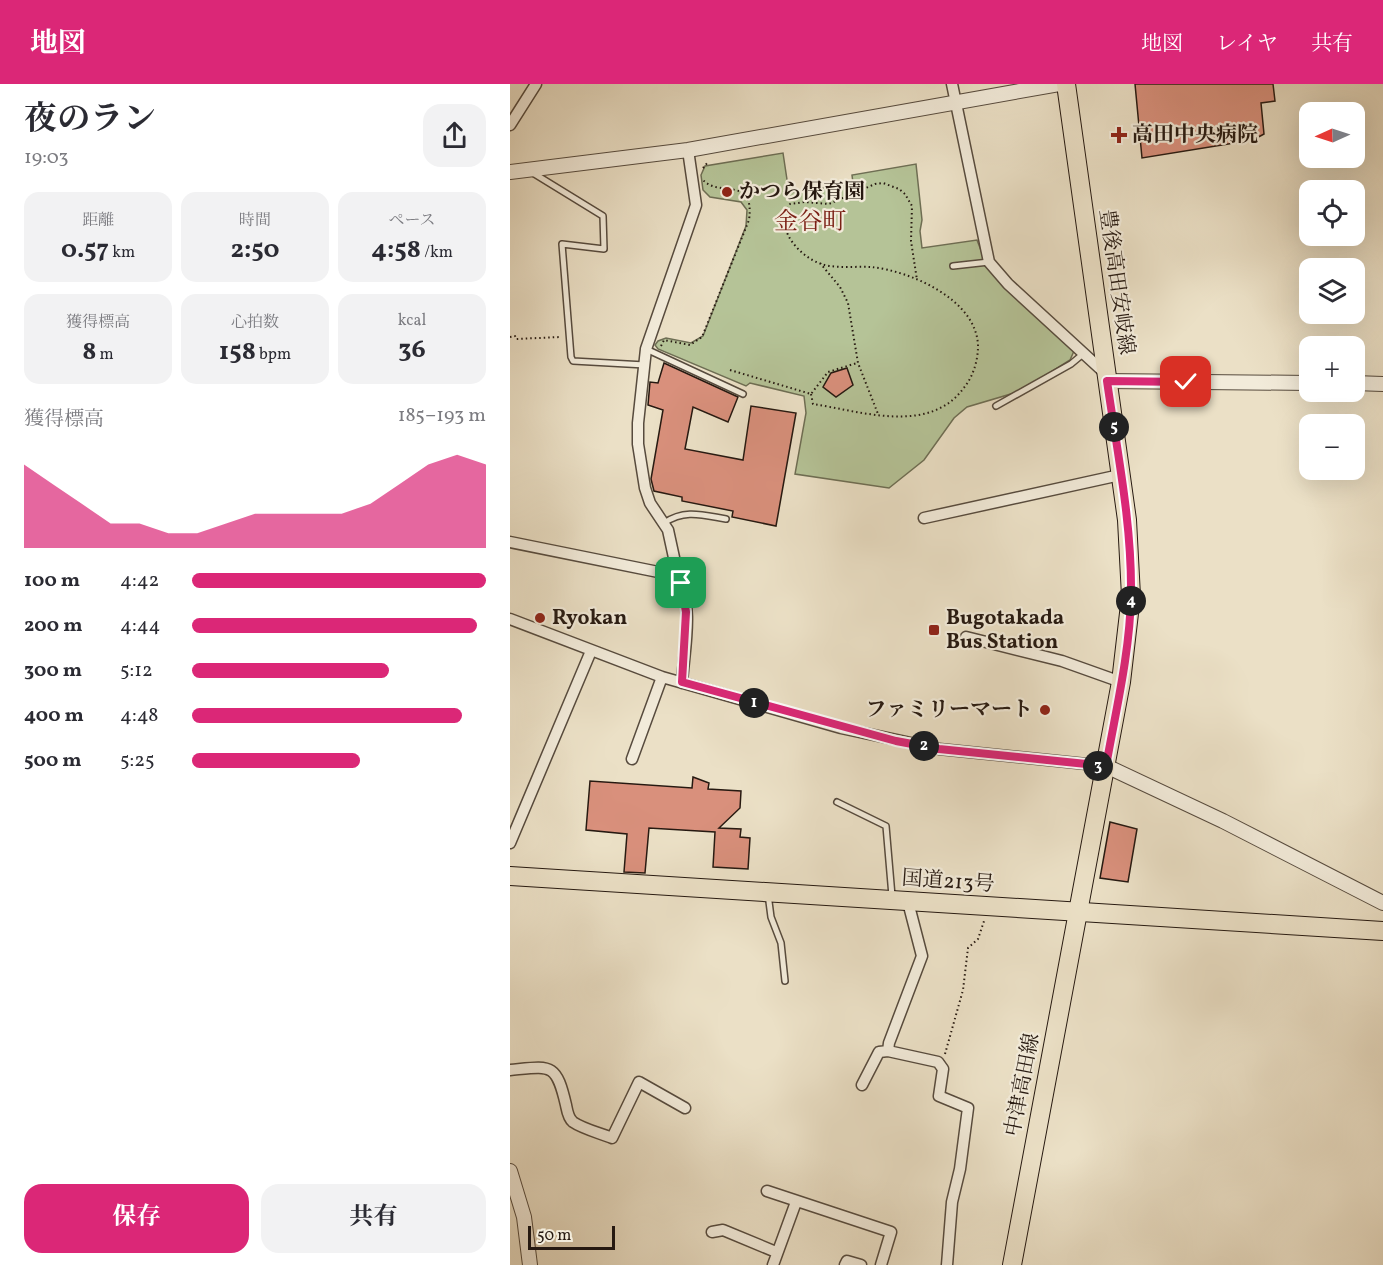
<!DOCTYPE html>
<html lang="ja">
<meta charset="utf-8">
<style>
body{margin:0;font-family:Vollkorn,"Noto Serif JP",serif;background:#f2f2f3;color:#2b2b33;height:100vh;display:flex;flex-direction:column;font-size:22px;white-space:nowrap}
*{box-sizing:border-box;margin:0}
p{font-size:20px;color:#7c7c81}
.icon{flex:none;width:33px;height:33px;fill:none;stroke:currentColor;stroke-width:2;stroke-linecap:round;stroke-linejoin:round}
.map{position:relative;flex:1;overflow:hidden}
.drawer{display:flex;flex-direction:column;background:#fff;width:510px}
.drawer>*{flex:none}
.needle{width:39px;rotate:267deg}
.buttons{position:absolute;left:789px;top:18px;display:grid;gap:12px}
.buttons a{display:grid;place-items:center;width:66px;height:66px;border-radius:12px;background:#fff;box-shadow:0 6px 24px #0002;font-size:30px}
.scale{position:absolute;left:18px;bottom:15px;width:87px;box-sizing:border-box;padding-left:6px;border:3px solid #261911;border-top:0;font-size:16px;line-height:21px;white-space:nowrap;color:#261911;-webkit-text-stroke:4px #f2ebda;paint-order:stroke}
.pin{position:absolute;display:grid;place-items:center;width:51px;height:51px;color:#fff;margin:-26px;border-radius:12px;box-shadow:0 3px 9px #0006}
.km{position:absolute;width:30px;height:30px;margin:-15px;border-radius:50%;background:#222;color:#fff;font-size:16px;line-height:30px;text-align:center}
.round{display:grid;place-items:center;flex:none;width:63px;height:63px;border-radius:18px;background:#f2f2f3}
.headline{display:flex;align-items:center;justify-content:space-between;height:102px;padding:0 24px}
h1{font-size:33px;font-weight:700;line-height:45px}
.metrics{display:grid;grid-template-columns:repeat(3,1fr);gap:9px;height:102px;padding:6px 24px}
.metrics div{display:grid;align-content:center;border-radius:15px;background:#f2f2f3;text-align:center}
.metrics b{font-size:26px;font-weight:700}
.metrics small{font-size:16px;font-weight:400}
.metrics p{font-size:16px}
.chart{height:168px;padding:12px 24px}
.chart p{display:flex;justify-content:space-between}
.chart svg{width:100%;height:108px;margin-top:6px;fill:#db2777;opacity:.7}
.cta{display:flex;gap:12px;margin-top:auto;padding:12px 24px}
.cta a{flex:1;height:69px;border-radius:18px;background:#db2777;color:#fff;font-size:24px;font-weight:700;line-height:69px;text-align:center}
.cta a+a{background:#f2f2f3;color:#2b2b33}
ul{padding:0 24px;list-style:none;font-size:20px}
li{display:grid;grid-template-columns:96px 72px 1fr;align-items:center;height:45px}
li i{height:15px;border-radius:8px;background:#db2777}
header{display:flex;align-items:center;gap:36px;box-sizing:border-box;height:84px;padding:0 30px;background:#db2777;color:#fff}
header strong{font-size:28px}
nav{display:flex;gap:33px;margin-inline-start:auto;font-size:21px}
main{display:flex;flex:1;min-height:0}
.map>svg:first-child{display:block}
</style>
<header>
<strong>地図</strong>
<nav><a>地図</a><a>レイヤ</a><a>共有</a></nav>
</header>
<main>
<section class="drawer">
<div class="headline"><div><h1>夜のラン</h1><p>19:03</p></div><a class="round"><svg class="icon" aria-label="share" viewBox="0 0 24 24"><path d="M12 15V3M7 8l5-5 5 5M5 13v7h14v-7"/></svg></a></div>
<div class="metrics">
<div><p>距離</p><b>0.57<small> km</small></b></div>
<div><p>時間</p><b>2:50</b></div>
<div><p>ペース</p><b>4:58<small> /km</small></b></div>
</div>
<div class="metrics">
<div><p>獲得標高</p><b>8<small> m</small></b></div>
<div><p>心拍数</p><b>158<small> bpm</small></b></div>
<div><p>kcal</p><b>36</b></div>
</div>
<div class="chart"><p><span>獲得標高</span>185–193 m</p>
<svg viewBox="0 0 160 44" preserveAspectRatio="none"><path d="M0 44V10L10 18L20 26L30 34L40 34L50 38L60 38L70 34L80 30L90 30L100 30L110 30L120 26L130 18L140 10L150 6L160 10V44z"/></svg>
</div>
<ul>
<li><b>100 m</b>4:42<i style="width:100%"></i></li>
<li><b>200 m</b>4:44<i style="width:97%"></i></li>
<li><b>300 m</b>5:12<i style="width:67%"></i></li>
<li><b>400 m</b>4:48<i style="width:92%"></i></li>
<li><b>500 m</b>5:25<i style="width:57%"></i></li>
</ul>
<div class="cta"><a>保存</a><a>共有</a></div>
</section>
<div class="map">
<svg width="873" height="1181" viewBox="0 0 873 1181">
<rect width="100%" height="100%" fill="#ebe0c6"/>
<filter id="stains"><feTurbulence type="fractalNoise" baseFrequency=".00333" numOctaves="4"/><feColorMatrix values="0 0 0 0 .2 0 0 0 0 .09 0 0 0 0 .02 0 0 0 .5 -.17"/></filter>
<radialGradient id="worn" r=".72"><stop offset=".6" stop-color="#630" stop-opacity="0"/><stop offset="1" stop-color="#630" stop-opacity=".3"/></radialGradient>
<path fill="#b5c397" stroke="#6e6e54" stroke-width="1.5" d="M273,69L279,109L343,99L342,91L406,80L412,136L410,147L412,164L467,156L477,182L494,201L564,267L560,276L511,307L457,323L444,334L414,376L379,404L285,390L296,329L294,312L240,299L236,302L148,265L145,261L148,257L156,254L181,259L193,252L236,142L237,126L231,118L200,113L193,106L191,91L195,82Z"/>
<path fill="#d9907c" stroke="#261911" stroke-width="1.5" d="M625,0H763L765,17L751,19L754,50L743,56L632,74Z
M154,279L228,313L218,338L183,323L175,365L233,376L241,322L286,329L266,442L222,433L223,427L172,417V413L144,407L141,395L153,326L138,321L140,298L148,299Z
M337,284L343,301L326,313L313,303L321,289Z
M183,693L199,699L198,705L231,707L230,724L209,744L231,745L230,753L240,754L238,785L203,783L205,748L139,744L135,789L114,788L117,750L76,746L80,697L182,704Z
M600,738L627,745L618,798L590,794Z"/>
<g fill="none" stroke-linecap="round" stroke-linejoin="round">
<defs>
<path id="service" d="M23,89L93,132L94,165L52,160L61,273L63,277L135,281
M443,182L479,178
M136,265L233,310
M486,322L561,280L573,270
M154,439C175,425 192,431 216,435
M327,718L376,742L382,812
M258,810L261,833L271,859L275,897"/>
<path id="minor" d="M442,0L479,178L498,200L596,290
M0,41L26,0
M414,434L610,391
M0,458L168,492C184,523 174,566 172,599
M168,492L158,446L140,419L135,404L128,360V339L136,265L186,121L178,66
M0,535L152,593L331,644L429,665L596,682
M456,553L552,577L611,598
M122,675L152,593
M0,759L81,567
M378,967L379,959L412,872L398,818
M0,986C41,982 46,978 56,1021C57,1026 58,1034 63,1038C73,1045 90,1049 102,1054L129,998L175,1024
M352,1001L369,968L378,967L428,978L433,985L429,1012L458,1024L450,1085L442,1118L437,1181
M257,1107L381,1148L371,1181
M202,1148L213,1146L266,1168
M263,1181L286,1118
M335,1181L337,1177L351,1181"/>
<path id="tertiary" d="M0,88L178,66L549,0
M597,297L800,299
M844,299L873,300
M596,682L713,737L873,819
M0,1087L14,1133L20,1181"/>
<path id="primary" d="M502,1181L611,598L621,512L617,436L556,0"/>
<path id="trunk" d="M0,792L873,847"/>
</defs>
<use href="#service" stroke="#574b3e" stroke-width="8"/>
<use href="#minor" stroke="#574b3e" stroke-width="13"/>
<use href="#tertiary" stroke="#574b3e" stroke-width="16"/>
<use href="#primary" stroke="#261911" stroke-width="20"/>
<use href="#trunk" stroke="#261911" stroke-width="20"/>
<path stroke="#261911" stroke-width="2" stroke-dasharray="1.5 3" stroke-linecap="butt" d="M193,84L198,78
M310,179L330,203L338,219L348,279L368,330
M0,253L5,252L6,255L51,253
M151,262L154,256L180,261L192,253L239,136C245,91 210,114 193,96
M220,286L301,310L318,288L347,279
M301,310L303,320C350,327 418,351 453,305C463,293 468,277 468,262C467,216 401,187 361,183C345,182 328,185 311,180C289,172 263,144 280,120L295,118L319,120L365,100L373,99L389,105L395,110L402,122L401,157L407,196
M435,970L453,906L458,864L468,855L474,837"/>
<use href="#service" stroke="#f2ebda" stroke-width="5"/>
<use href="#minor" stroke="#f2ebda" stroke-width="10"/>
<use href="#tertiary" stroke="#f2ebda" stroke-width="14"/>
<use href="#primary" stroke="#ebe0c6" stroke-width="18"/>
<use href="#trunk" stroke="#ebe0c6" stroke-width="18"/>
</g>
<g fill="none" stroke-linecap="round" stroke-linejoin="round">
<defs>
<path id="route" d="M171,499L176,528L172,598L386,657L429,665L596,682C606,626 620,568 621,511C622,439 607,367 597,297L676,298"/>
</defs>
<use href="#route" stroke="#fff" stroke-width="12"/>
<use href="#route" stroke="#db2777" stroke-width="8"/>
</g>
<g fill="#8f2418" stroke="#f2ebda" stroke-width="2">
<path d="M606 42h6v6h6v6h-6v6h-6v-6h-6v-6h6z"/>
<circle cx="217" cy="108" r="6"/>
<circle cx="30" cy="534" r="6"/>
<rect x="418" y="540" width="12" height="12" rx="3"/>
<circle cx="535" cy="626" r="6"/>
</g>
<g text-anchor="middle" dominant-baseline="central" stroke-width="4.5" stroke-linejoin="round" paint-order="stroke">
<g font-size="21" font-weight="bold" fill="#261911" stroke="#f2ebda" text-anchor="start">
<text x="622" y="51">高田中央病院</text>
<text x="229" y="108">かつら保育園</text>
<text x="42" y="534">Ryokan</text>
<text x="436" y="534">Bugotakada<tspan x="436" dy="24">Bus Station</tspan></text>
<text x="523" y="626" text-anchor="end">ファミリーマート</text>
</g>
<g font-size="21" fill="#261911" stroke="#f2ebda">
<text transform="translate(606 198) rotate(82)">豊後高田安岐線</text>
<text transform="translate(438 798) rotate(4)">国道213号</text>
<text transform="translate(513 1001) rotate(-79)">中津高田線</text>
</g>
<g font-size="24" fill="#7a1f14" stroke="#f2ebda">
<text x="300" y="139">金谷町</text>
</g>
</g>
<rect width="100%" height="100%" filter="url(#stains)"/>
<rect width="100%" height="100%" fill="url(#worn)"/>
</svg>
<div class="buttons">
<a><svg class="needle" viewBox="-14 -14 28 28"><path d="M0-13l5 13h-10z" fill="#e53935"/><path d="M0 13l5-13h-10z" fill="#7c7c81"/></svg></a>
<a><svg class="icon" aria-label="locate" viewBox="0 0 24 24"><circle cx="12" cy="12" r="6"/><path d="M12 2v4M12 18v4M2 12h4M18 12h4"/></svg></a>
<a><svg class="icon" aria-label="layers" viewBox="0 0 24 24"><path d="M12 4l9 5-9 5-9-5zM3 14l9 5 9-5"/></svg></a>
<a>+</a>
<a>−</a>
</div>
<div class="scale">50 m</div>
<div class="pin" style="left:171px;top:499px;background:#1e9e55"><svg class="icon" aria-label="arrive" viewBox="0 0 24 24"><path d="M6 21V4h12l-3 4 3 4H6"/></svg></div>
<div class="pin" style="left:676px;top:298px;background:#d93025"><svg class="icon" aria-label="check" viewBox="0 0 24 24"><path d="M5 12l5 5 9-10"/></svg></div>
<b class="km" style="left:244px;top:619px">1</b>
<b class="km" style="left:414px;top:662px">2</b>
<b class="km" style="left:588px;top:682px">3</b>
<b class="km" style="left:621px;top:517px">4</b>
<b class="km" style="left:604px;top:343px">5</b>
</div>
</main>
